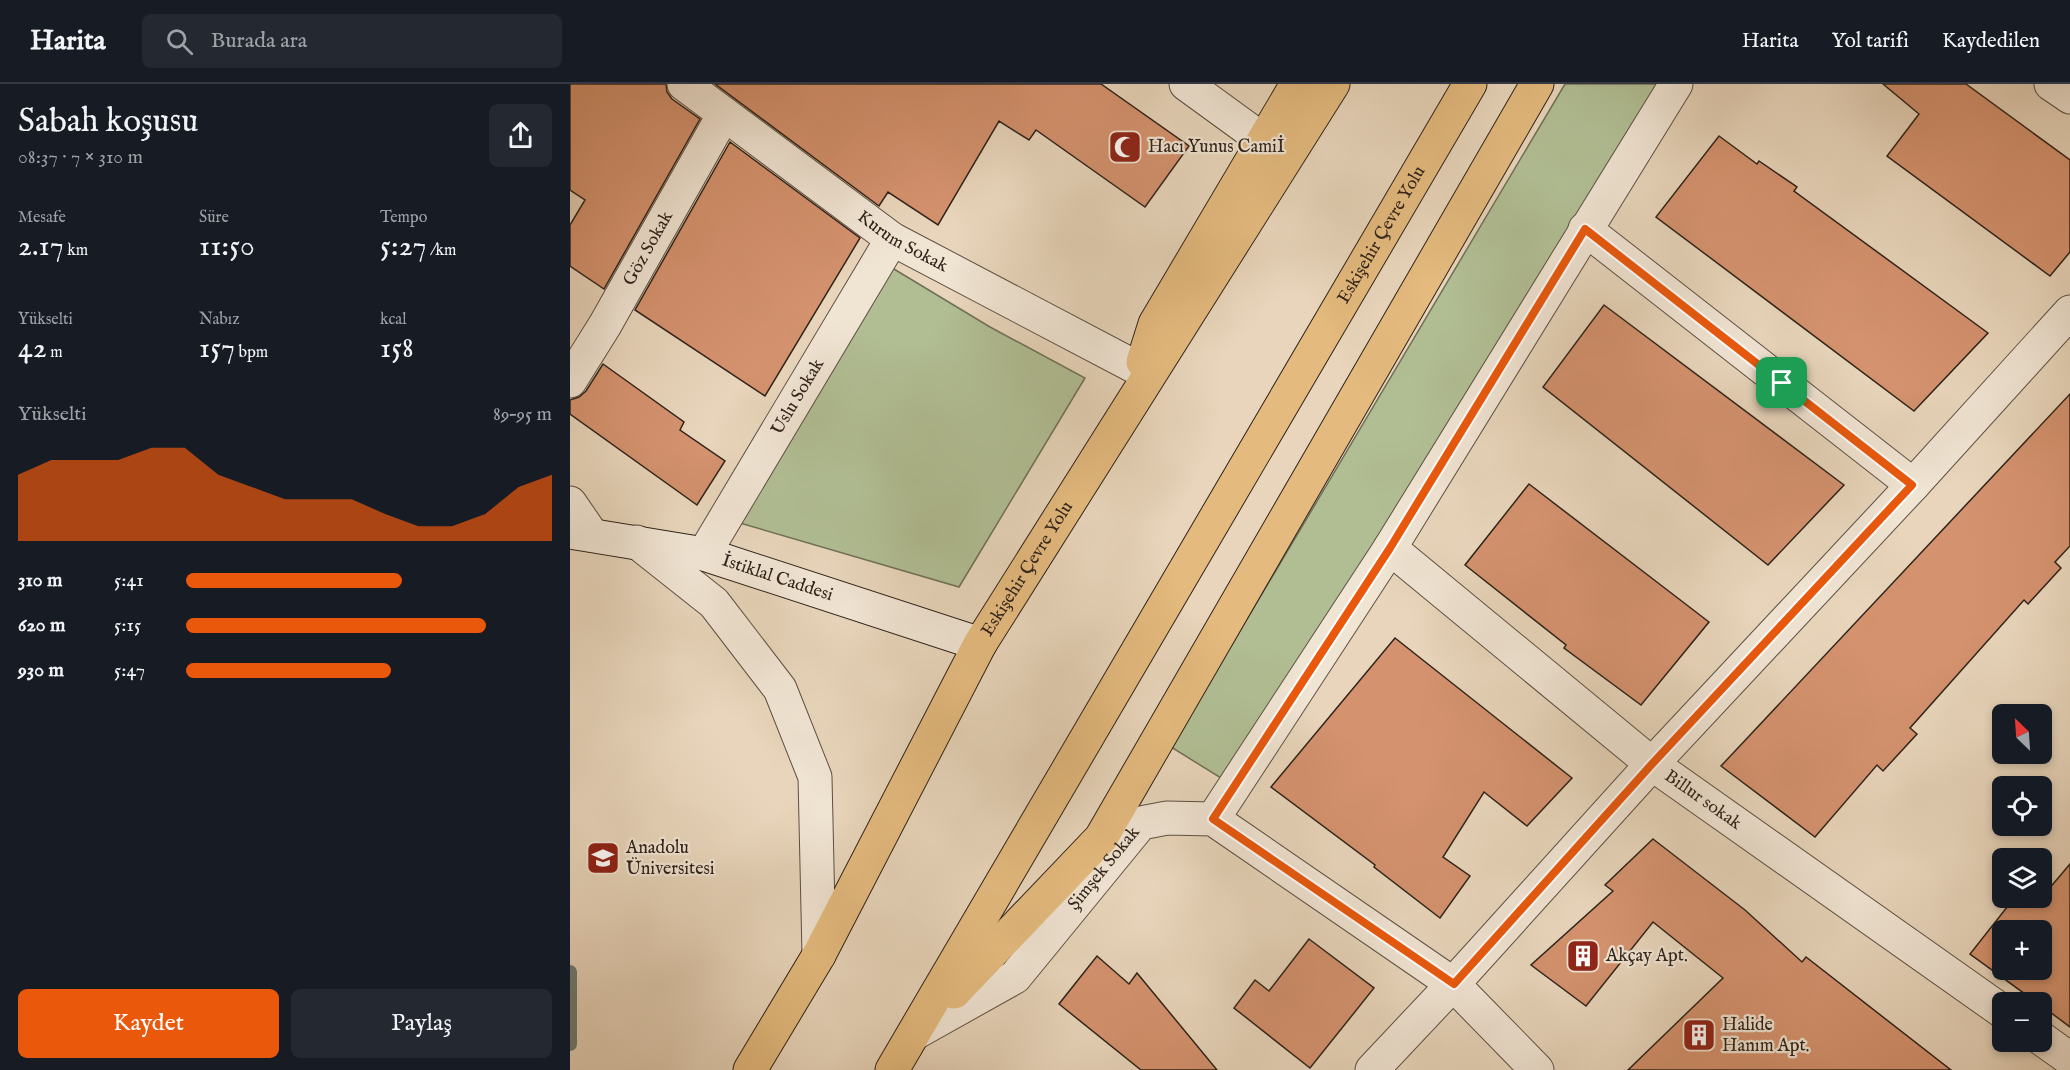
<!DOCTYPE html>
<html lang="tr">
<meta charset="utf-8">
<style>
body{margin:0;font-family:"IM FELL English",serif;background:#242831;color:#f1f3f6;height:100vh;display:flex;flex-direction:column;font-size:22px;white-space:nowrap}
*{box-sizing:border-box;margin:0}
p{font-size:20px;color:#9ea1a6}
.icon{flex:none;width:33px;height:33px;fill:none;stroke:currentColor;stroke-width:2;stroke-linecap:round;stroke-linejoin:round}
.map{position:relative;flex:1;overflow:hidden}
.panel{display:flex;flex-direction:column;background:#171b24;width:570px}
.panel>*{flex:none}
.needle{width:39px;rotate:335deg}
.fabs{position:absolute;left:1422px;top:620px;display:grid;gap:12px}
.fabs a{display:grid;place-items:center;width:60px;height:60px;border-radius:9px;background:#171b24;box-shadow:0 3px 9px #0003;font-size:30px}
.pin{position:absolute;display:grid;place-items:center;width:51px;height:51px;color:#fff;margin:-26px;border-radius:12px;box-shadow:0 3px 9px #0006}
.round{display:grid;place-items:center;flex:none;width:63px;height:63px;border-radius:9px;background:#242831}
.head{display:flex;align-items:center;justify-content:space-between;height:102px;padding:0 18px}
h1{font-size:33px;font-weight:600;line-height:45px}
.metrics{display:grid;grid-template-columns:repeat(3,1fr);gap:9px;height:102px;padding:6px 18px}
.metrics div{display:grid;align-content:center}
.metrics b{font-size:30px;font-weight:600}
.metrics small{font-size:16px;font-weight:400}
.metrics p{font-size:16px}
.chart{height:168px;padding:12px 18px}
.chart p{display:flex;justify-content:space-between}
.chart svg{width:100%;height:108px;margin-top:6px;fill:#ea580c;opacity:.7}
.button{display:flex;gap:12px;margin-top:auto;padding:12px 18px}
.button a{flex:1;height:69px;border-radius:9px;background:#ea580c;color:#fff;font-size:24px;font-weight:600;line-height:69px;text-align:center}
.button a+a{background:#242831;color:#f1f3f6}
ul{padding:0 18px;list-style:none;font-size:20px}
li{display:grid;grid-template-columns:96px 72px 1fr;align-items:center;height:45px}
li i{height:15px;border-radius:8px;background:#ea580c}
header{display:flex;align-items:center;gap:36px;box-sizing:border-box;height:84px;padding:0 30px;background:#171b24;border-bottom:2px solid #363941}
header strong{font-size:28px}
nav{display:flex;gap:33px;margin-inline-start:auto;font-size:21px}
.search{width:420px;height:54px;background:#242831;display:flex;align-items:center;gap:15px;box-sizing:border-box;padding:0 21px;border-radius:9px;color:#9ea1a6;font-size:22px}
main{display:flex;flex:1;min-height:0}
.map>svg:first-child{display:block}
</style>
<header>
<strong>Harita</strong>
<div class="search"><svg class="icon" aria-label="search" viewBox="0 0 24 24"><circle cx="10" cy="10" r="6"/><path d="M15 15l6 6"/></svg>Burada ara</div>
<nav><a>Harita</a><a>Yol tarifi</a><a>Kaydedilen</a></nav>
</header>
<main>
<section class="panel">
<div class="head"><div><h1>Sabah koşusu</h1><p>08:37 · 7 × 310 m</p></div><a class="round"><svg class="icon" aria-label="share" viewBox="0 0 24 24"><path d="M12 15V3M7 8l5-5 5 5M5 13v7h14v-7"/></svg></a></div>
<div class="metrics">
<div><p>Mesafe</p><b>2.17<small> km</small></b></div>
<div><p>Süre</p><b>11:50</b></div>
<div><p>Tempo</p><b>5:27<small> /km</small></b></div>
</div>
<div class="metrics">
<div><p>Yükselti</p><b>42<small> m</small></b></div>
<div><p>Nabız</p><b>157<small> bpm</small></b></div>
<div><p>kcal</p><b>158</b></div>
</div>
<div class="chart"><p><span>Yükselti</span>89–95 m</p>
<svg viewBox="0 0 160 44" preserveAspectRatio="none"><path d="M0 44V17L10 11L20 11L30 11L40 6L50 6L60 17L70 22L80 27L90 27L100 27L110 33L120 38L130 38L140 33L150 22L160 17V44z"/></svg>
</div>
<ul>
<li><b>310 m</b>5:41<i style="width:59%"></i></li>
<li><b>620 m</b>5:15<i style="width:82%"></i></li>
<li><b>930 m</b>5:47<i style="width:56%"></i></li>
</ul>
<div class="button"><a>Kaydet</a><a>Paylaş</a></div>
</section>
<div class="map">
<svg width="1500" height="986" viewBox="0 0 1500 986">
<rect width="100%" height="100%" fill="#e8d5bb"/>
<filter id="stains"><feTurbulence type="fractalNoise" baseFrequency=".00333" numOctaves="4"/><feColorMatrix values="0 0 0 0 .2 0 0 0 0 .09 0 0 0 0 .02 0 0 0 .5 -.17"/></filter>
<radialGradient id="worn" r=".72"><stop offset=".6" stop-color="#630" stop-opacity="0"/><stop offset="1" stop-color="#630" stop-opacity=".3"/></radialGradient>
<path fill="#b1be94" stroke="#707058" stroke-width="1.5" d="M995,0H1098L659,699L601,663Z
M309,176L420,243L515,294L389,503L170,439Z"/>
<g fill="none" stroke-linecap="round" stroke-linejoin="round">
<path stroke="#6d7c76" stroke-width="14" d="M0,888V960"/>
</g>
<path fill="#d4926e" stroke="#2f231b" stroke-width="1.5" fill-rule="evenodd" d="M0,0H96L97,8L102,15L130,35L34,205L0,182V141L15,116L0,106Z
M145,0H531L619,62L575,123L466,46L459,56L429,37L368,141L318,108L309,122Z
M1313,0H1396L1500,76V168L1480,192L1317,72L1349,30Z
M1149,52L1187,80L1189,77L1227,103L1224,107L1418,249L1344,327L1086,133Z
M160,58L290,154L195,312L65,226Z
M1034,221L1274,401L1198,481L973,303Z
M33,280L114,338L110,346L155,377L127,421L0,330V316L9,313L16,307Z
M1500,310V462L1485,478L1491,484L1458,520L1454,516L1340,644L1347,650L1313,687L1307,681L1245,753L1151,682Z
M959,400L1139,538L1071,621L994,564L996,561L895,481Z
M825,554L1002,694L957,742L914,708L873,773L900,792L870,834L804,783L805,781L701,703Z
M1083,755L1175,826L1232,878L1236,873L1381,986H1058L1153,894L1083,838L1016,922L961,881L1043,807L1035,801Z
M1500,780V943L1472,922V918H1466L1400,870L1445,813H1472ZM1432,846H1472V885H1432Z
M739,855L804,904L740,984L664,924L685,896L699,907Z
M527,872L559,900L567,889L647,986H571L489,920Z"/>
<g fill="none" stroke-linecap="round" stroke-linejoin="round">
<defs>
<g id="minor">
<path id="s1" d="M114,0L322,155L571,286"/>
<path d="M616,0L693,56"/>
<path d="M1481,0L1500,13"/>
<path d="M1015,145L1343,401"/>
<path id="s2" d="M0,297L35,241L154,30"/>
<path d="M0,419L22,451"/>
<path d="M67,458L144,519L210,605L245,693L249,871"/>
<path id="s3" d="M820,464L1082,680L1432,927"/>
<path id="s4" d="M134,470L322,155"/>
<path d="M643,735L820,464L1106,0"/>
<path id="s5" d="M345,949L445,893L571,739L597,734L643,735L883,900L967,986"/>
<path d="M1472,955L1500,975"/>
<path d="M802,986L883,900L1082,680L1343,401L1500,228"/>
</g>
<g id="secondary">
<path id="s6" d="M0,448L134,470L410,560"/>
</g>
<g id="trunk">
<path d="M573,278L585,240L727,0"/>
<path d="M384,908L531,754L967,0"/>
<path id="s7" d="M180,986L249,871L410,560L763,0"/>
<path id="s8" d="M322,986L900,0"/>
</g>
</defs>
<use href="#minor" stroke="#5d5043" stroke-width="35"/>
<use href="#secondary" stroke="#2f231b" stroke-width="35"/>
<use href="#trunk" stroke="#2f231b" stroke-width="35"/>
<use href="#minor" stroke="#f0e4d3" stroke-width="33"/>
<use href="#secondary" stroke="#f0e4d3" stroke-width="33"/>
<use href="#trunk" stroke="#e4ba7e" stroke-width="33"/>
</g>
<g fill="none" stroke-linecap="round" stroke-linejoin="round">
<defs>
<path id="route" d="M1015,145L1342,401L1082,680L884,900L643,735L820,464Z"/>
</defs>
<use href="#route" stroke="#fff" stroke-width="12"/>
<use href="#route" stroke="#ea580c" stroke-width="8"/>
</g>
<defs>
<symbol id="mosque-square" viewBox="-11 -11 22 22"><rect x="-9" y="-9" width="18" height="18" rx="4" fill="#8f2418" stroke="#f0e4d3"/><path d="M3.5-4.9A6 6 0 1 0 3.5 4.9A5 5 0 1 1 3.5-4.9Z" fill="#fff"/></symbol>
<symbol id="university-square" viewBox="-11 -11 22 22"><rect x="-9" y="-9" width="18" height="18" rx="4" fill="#8f2418" stroke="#f0e4d3"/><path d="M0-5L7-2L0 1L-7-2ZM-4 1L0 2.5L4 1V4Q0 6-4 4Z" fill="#fff"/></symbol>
<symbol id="building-square" viewBox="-11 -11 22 22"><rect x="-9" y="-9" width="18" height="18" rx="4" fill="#8f2418" stroke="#f0e4d3"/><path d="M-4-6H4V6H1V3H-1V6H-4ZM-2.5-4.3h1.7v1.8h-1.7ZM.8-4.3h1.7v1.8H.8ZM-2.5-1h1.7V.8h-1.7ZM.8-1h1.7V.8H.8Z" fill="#fff"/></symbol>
</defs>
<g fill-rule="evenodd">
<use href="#mosque-square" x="536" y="44" width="38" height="38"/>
<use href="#university-square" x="14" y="755" width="38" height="38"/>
<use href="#building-square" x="994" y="853" width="38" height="38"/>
<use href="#building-square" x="1110" y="932" width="38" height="38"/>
</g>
<g text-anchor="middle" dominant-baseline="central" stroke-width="4.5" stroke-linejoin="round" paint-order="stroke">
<g font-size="18" fill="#2f231b" stroke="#f0e4d3" text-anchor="start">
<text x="578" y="63">Hacı Yunus Camiİ</text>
<text x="56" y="764">Anadolu<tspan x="56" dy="21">Üniversitesi</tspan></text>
<text x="1036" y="872">Akçay Apt.</text>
<text x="1152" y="941">Halide<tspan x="1152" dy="21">Hanım Apt.</tspan></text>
</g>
<g font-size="18" fill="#2f231b" stroke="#f0e4d3">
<text stroke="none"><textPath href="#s8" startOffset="968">Eskişehir Çevre Yolu</textPath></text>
<text stroke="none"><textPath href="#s1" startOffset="270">Kurum Sokak</textPath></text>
<text stroke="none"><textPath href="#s2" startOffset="154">Göz Sokak</textPath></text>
<text stroke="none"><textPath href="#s4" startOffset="183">Uslu Sokak</textPath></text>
<text stroke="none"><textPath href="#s7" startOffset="573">Eskişehir Çevre Yolu</textPath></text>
<text stroke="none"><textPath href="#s6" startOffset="213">İstiklal Caddesi</textPath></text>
<text stroke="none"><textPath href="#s3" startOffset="402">Billur sokak</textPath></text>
<text stroke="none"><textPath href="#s5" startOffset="255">Şimşek Sokak</textPath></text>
</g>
</g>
<rect width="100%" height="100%" filter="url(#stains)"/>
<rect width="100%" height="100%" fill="url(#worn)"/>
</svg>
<div class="fabs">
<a><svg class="needle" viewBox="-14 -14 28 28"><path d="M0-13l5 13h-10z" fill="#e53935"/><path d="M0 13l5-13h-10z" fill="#9ea1a6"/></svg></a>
<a><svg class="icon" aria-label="locate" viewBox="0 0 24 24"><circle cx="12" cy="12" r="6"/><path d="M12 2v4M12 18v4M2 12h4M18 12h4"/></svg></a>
<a><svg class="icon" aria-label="layers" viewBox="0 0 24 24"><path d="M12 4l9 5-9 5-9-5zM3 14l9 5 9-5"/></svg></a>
<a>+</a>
<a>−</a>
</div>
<div class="pin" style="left:1212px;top:299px;background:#1e9e55"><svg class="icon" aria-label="arrive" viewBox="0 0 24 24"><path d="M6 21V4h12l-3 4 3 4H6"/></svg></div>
</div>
</main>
